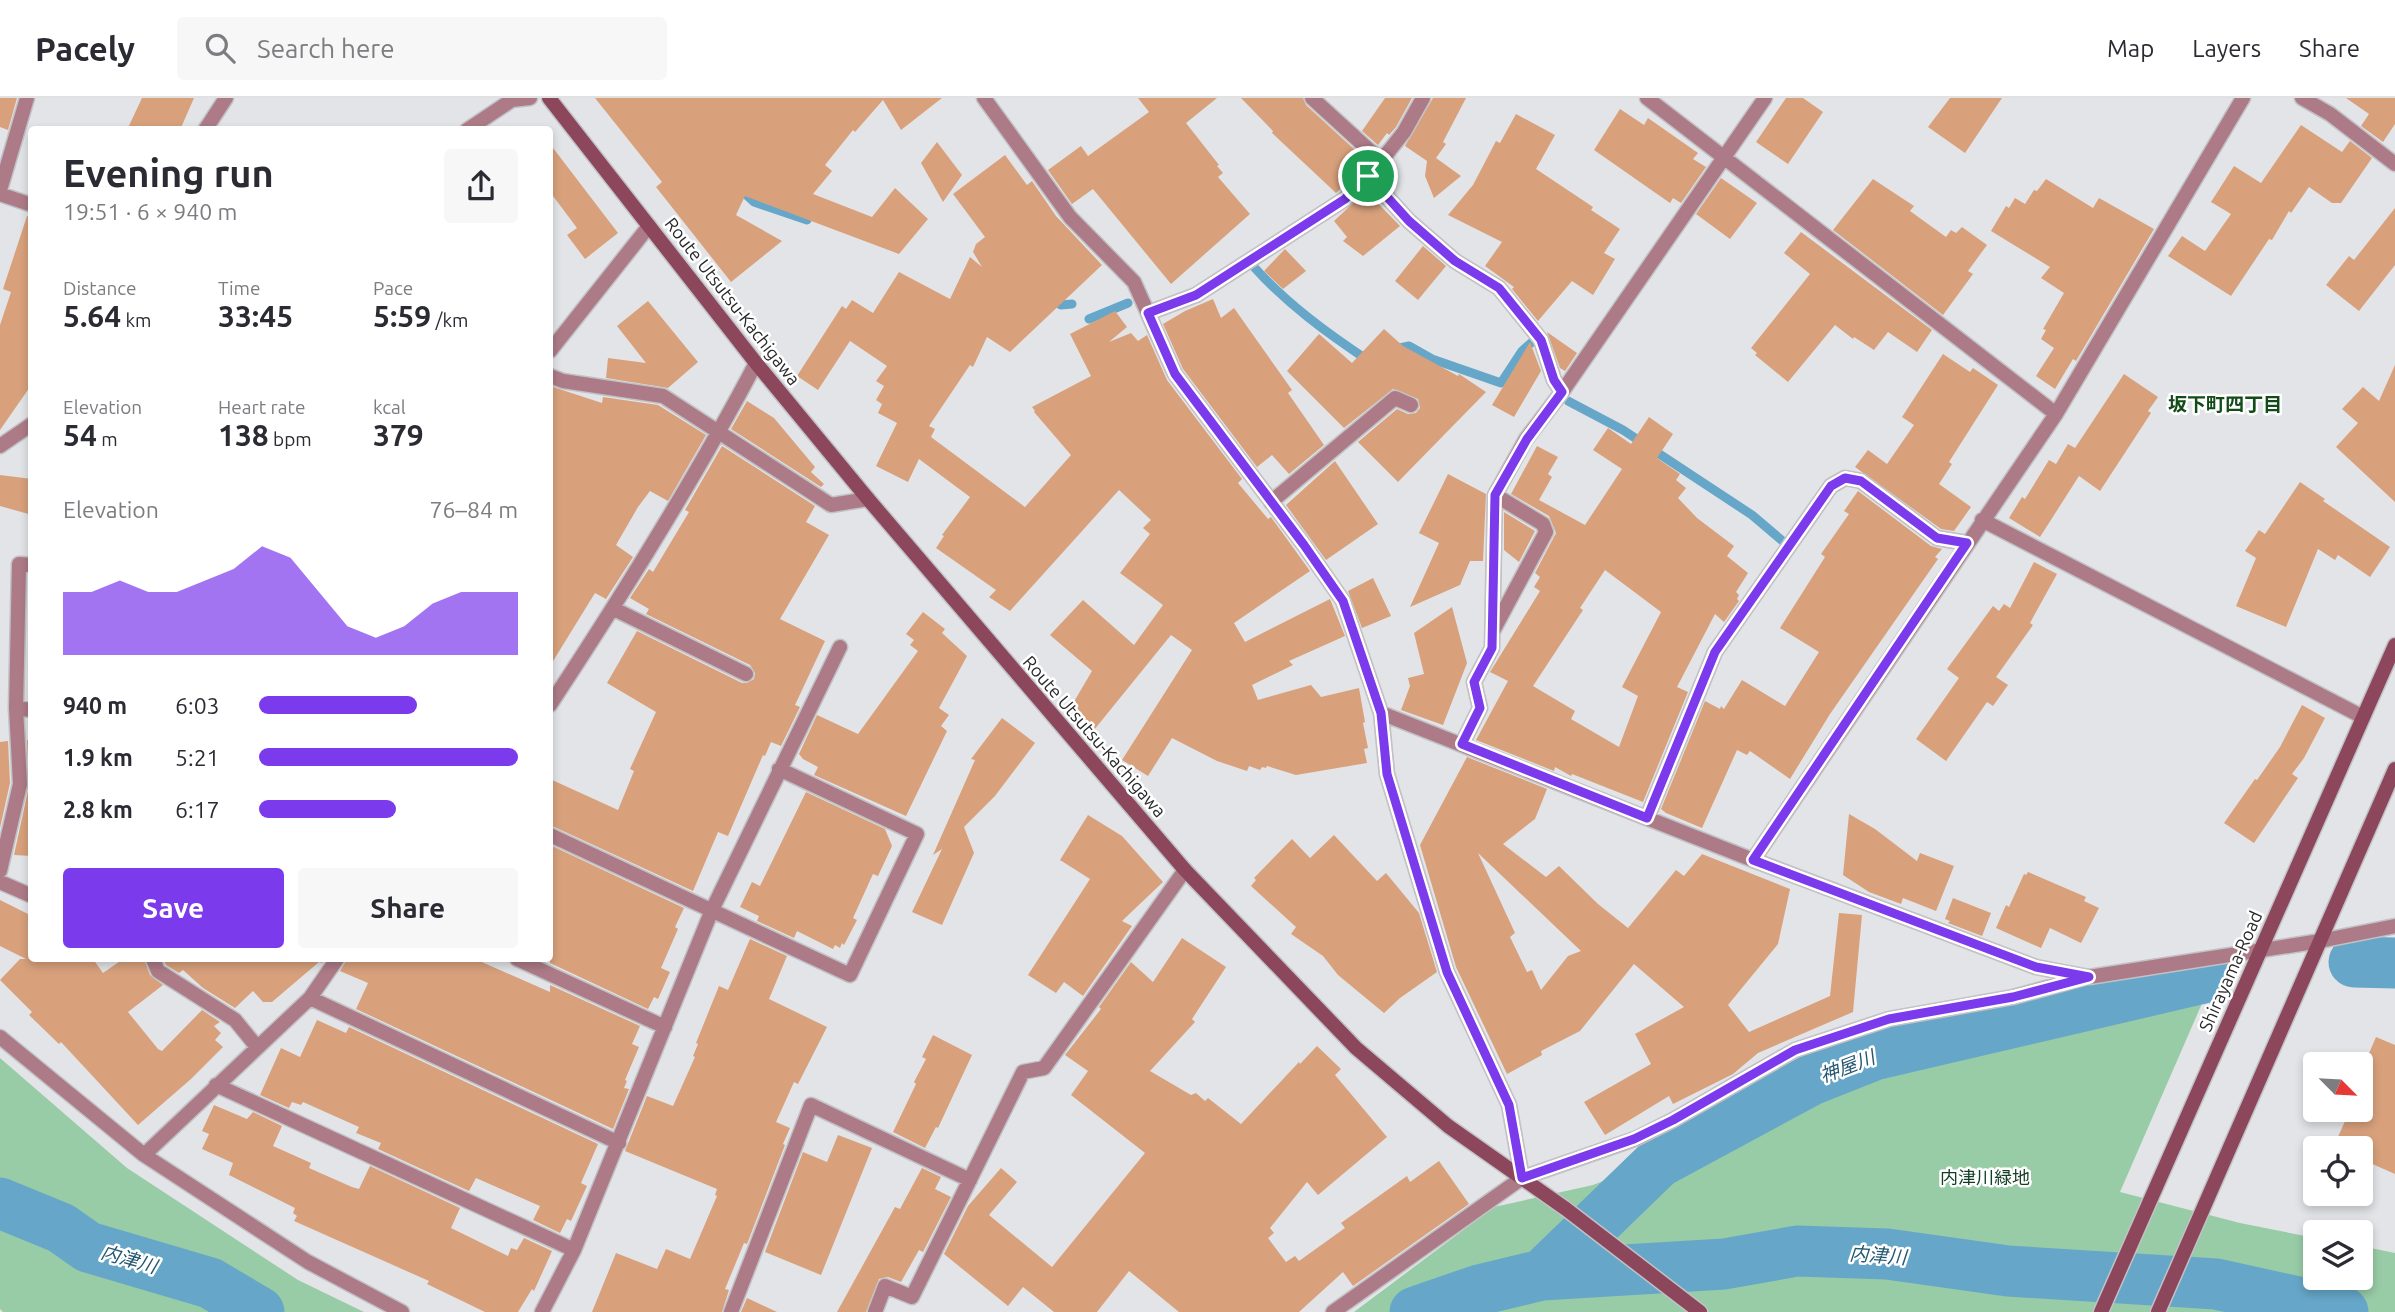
<!DOCTYPE html>
<meta charset="utf-8">
<style>
body{margin:0;font-family:Ubuntu,"Noto Sans JP",sans-serif;background:#f7f7f7;color:#2b2b33;height:100vh;display:flex;flex-direction:column;font-size:26px;white-space:nowrap}
*{box-sizing:border-box;margin:0}
p{font-size:23px;color:#7c7c81}
.icon{flex:none;width:38px;height:38px;fill:none;stroke:currentColor;stroke-width:2;stroke-linecap:round;stroke-linejoin:round}
.map{position:relative;flex:1;overflow:hidden}
.sheet{position:absolute;left:28px;top:28px;width:525px;height:836px;display:flex;flex-direction:column;background:#fff;border-radius:7px;box-shadow:0 4px 10px #0003}
.sheet>*{flex:none}
.needle{width:46px;rotate:114deg}
.controls{position:absolute;left:2303px;top:954px;display:grid;gap:14px}
.controls a{display:grid;place-items:center;width:70px;height:70px;border-radius:7px;background:#fff;box-shadow:0 4px 10px #0003;font-size:35px}
.pin{position:absolute;display:grid;place-items:center;width:60px;height:60px;color:#fff;margin:-30px;border:4px solid #fff;border-radius:50%;box-shadow:0 2px 7px #0007}
.round{display:grid;place-items:center;flex:none;width:74px;height:74px;border-radius:7px;background:#f7f7f7}
.head{display:flex;align-items:center;justify-content:space-between;height:119px;padding:0 35px}
h1{font-size:38px;font-weight:700;line-height:52px}
.metrics{display:grid;grid-template-columns:repeat(3,1fr);gap:10px;height:119px;padding:7px 35px}
.metrics div{display:grid;align-content:center}
.metrics b{font-size:30px;font-weight:700}
.metrics small{font-size:19px;font-weight:400}
.metrics p{font-size:19px}
.chart{height:196px;padding:14px 35px}
.chart p{display:flex;justify-content:space-between}
.chart svg{width:100%;height:126px;margin-top:7px;fill:#7c3aed;opacity:.7}
.cta{display:flex;gap:14px;margin-top:auto;padding:14px 35px}
.cta a{flex:1;height:80px;border-radius:7px;background:#7c3aed;color:#fff;font-size:28px;font-weight:700;line-height:80px;text-align:center}
.cta a+a{background:#f7f7f7;color:#2b2b33}
ul{padding:0 35px;list-style:none;font-size:23px}
li{display:grid;grid-template-columns:112px 84px 1fr;align-items:center;height:52px}
li i{height:18px;border-radius:9px;background:#7c3aed}
header{display:flex;align-items:center;gap:42px;box-sizing:border-box;height:98px;padding:0 35px;background:#fff;border-bottom:2px solid #e1e1e2}
header strong{font-size:33px}
nav{display:flex;gap:38px;margin-inline-start:auto;font-size:24px}
.search{width:490px;height:63px;background:#f7f7f7;display:flex;align-items:center;gap:18px;box-sizing:border-box;padding:0 24px;border-radius:7px;color:#7c7c81;font-size:26px}
.map>svg:first-child{display:block}
</style>
<header>
<strong>Pacely</strong>
<div class="search"><svg class="icon" aria-label="search" viewBox="0 0 24 24"><circle cx="10" cy="10" r="6"/><path d="M15 15l6 6"/></svg>Search here</div>
<nav><a>Map</a><a>Layers</a><a>Share</a></nav>
</header>
<div class="map">
<svg width="2395" height="1214" viewBox="0 0 2395 1214">
<rect width="100%" height="100%" fill="#e3e4e7"/>
<path fill="#98cca7" d="M2210,887L2120,1094L2240,1125L2315,1140V1180H2361V1148L2395,1155V1214H1354L1494,1109L1593,1087L1757,1022L1843,977L2083,912Z
M0,960L127,1070L298,1182L364,1214H3L0,1211Z"/>
<g fill="none" stroke-linecap="round" stroke-linejoin="round">
<path stroke="#66a7c9" stroke-width="9" d="M742,93L754,104L807,122
M1253,168C1287,206 1327,235 1369,263
M1051,200L1061,207L1072,206
M1089,221L1128,205
M1395,251L1409,248L1432,261L1501,285L1522,253L1532,244
M1568,303L1623,332L1752,417L1785,445"/>
<path stroke="#66a7c9" stroke-width="51" d="M2354,864L2395,865
M0,1105L61,1130L88,1149L210,1185L259,1214
M1542,1177L1659,1064L1811,982L1874,957L2208,879
M1415,1214L1479,1192L1542,1177L1724,1166L1797,1153L1887,1156L2008,1173L2216,1186L2343,1214"/>
</g>
<path fill="#d8a17c" fill-rule="evenodd" d="M0,0H17L8,32L0,29Z
M142,0H194L180,32H127Z
M595,0H942L901,32L883,2L855,34L853,32L825,67L832,73L813,96L872,119L895,90L928,121L899,156L745,98L736,117L782,143L731,184L656,89L662,84Z
M1138,0H1217L1186,25L1219,67L1217,68L1223,75L1218,79L1250,116L1171,186L1093,91L1072,106L1048,72L1081,48L1088,58L1149,14Z
M1241,0H1303L1306,7L1367,63L1360,72L1347,65L1342,73L1351,81L1336,95L1272,35L1273,33Z
M1385,0H1412L1396,29L1389,37L1387,35L1378,47L1362,33Z
M1433,0H1466L1443,44L1446,46L1436,60L1461,78L1434,100L1425,78L1427,63L1405,48Z
M1786,0H1803L1823,14L1788,66L1756,44Z
M1950,0H2002L1965,55L1928,29Z
M2346,0H2395V26L2383,44L2361,28L2369,16Z
M1620,11L1644,27L1648,20L1698,55L1693,61L1706,69L1681,105L1673,100L1670,105L1594,52Z
M1516,16L1555,37L1536,71L1593,109L1591,112L1620,131L1604,155L1615,161L1593,197L1572,183L1538,223L1512,191L1514,189L1485,168L1502,144L1448,117L1473,87L1496,43L1500,45Z
M2301,27L2342,54L2350,43L2372,60L2341,105H2332L2309,89L2291,115L2289,113L2272,142L2269,141L2231,198L2168,158L2182,138L2205,153L2231,116L2211,104L2234,68L2261,85Z
M937,44L962,77L943,104L921,65Z
M550,46L618,135L585,161L567,137L577,130L550,94Z
M1005,57L1027,87L1032,83L1056,118L1102,167L1010,254L987,239L973,269L970,267L929,328L935,331L931,339L1025,409L1071,357L1034,314L1035,313L1032,309L1091,278L1070,236L1115,213L1127,229L1109,244L1131,235L1138,243L1147,237L1167,282L1242,381L1238,385L1268,421L1271,419L1310,473L1234,525L1245,544L1330,501L1345,538L1289,563L1293,567L1252,587L1258,602L1311,587L1321,599L1359,590L1365,624L1363,625L1368,650L1364,651L1367,665L1296,677L1267,668L1266,670L1262,669L1260,672L1249,668L1247,673L1217,663L1172,640L1148,678L1122,662L1192,552L1171,537L1094,632L1072,607L1092,573L1050,537L1083,502L1134,547L1163,507L1120,475L1150,436L1143,430L1151,422L1119,392L1010,513L989,499L996,492L936,450L944,438L942,437L970,399L919,361L908,384L876,368L897,325L878,315L882,306L876,302L884,288L876,283L887,268L850,243L818,292L797,278L842,208L846,211L852,202L873,215L899,174L950,201L970,159L982,169L973,154L976,146L985,139L953,96Z
M1721,80L1757,105L1730,141L1696,116Z
M1873,81L1914,108L1910,113L1946,139L1951,132L1956,135L1962,129L1987,147L1968,173L1973,176L1943,217L1833,132Z
M2046,81L2093,110L2099,100L2154,131L2076,263L2073,261L2055,291L2036,278L2054,250L2041,241L2046,232L2043,231L2064,195L2041,180L2050,169L1991,133L2006,108L2009,110L2015,100L2025,106L2034,92L2037,93Z
M1366,93L1400,128L1363,158L1343,143L1347,139L1334,123Z
M2395,110V167L2359,213L2326,187L2349,158L2354,162Z
M27,118L32,119V286L0,332V227L11,194L3,191Z
M1801,134L1932,232L1917,254L1888,234L1874,252L1854,239L1853,241L1835,227L1788,284L1755,257L1757,255L1751,250L1810,176L1784,155Z
M1423,148L1446,168L1418,202L1395,183Z
M1285,151L1306,173L1283,191L1264,173Z
M1213,201L1221,220L1234,210L1292,292L1288,295L1324,347L1289,376L1272,357L1257,369L1183,271L1163,226L1185,213Z
M648,203L698,264L668,290L606,280L608,260L646,265L617,228Z
M1384,231L1403,248L1458,278L1459,276L1486,294L1398,384L1358,344L1397,311L1408,316L1416,315L1420,310L1418,301L1393,291L1344,330L1287,273L1319,236L1352,265Z
M1547,234L1577,255L1565,273L1560,270Z
M1530,244L1541,273L1514,319L1492,307Z
M1943,256L1970,274L1973,270L1998,287L1949,364L1952,366L1939,386L1971,409L1954,433L1941,431L1855,369L1868,352L1887,366L1914,327L1902,319Z
M2395,267V404L2336,349L2358,325L2342,311L2363,289L2379,303Z
M2124,276L2158,299L2148,313L2151,315L2100,393L2079,378L2040,439L2009,420L2022,399L2025,401L2049,362L2056,366L2068,346L2075,350Z
M550,288L602,305L603,299L658,307L706,337L668,403L650,393L638,409L616,447L633,459L606,501L595,495L550,568Z
M747,303L774,320L815,369L811,374L824,386L821,389L731,331Z
M1649,319L1673,336L1657,360L1680,376L1676,382L1686,390L1678,400L1697,420L1734,448L1727,458L1748,475L1736,494L1739,497L1737,501L1739,503L1724,524L1715,516L1677,589L1688,594L1643,704L1572,676L1571,678L1555,669L1554,673L1476,642L1508,583L1490,574L1540,493L1534,489L1540,479L1535,475L1556,435L1549,418L1511,396L1537,348L1558,359L1548,376L1552,379L1539,402L1585,427L1622,371L1593,352L1608,330L1631,346ZM1605,472L1661,514L1622,589L1638,598L1619,649L1571,621L1575,613L1533,588L1583,512L1580,510Z
M722,348L815,408L806,424L829,437L780,521L825,543L795,607L800,609L781,648L771,644L765,658L763,657L728,738L718,734L693,793L550,727V681L618,712L634,673L630,671L656,614L607,585L637,533L742,585H747L754,581L755,575L750,567L646,516L649,511L630,500L649,471L653,474L689,414L685,412Z
M1335,363L1378,426L1326,462L1286,407Z
M1448,376L1486,396L1483,463H1470L1460,487L1410,509L1439,445L1419,435Z
M0,377L32,381V417L0,408Z
M2300,384L2325,401L2323,403L2390,449L2370,479L2338,457L2335,462L2318,451L2286,529L2236,508L2256,460L2245,453L2259,432L2265,436Z
M1858,393L1931,448L1942,451L1935,459L1938,461L1830,616L1790,681L1750,653L1747,657L1737,652L1702,730L1666,715L1661,711L1705,603L1720,611L1721,608L1724,611L1742,582L1785,608L1819,554L1780,530L1825,459L1821,456L1849,416L1844,413Z
M1504,414L1535,433L1519,464L1504,452Z
M2034,464L2057,476L2030,525L2033,527L1996,579L2008,587L1993,608L1987,604L1946,663L1916,641L1959,580L1947,571L1993,508L1999,513L2004,506L2010,510Z
M1373,480L1391,518L1362,530L1348,493Z
M1452,509L1467,565L1443,627L1401,612L1410,588L1408,580L1424,576L1414,535Z
M923,514L945,531L942,535L967,558L939,610L949,617L941,628L947,633L906,718L814,677L818,669L803,661L799,656L817,617L858,636L918,553L910,547L914,542L906,536Z
M2302,607L2325,620L2304,660L2292,676L2298,680L2254,745L2224,725L2255,681L2257,682L2280,649Z
M1002,620L1035,645L995,698L964,729L974,755L942,827L912,814L942,751L933,757L975,662L971,661Z
M27,642H32V758L14,757L29,688Z
M8,643L10,685L0,730V644Z
M1467,659L1547,691L1535,721L1503,746L1546,779L1559,768L1598,806L1628,830L1676,772L1684,778L1702,756L1790,791L1778,846L1728,907L1749,934L1830,898L1839,815L1862,817L1853,914L1758,955L1733,976L1673,1006L1669,998L1605,1037L1584,1004L1651,966L1635,936L1684,909L1634,866L1580,933L1541,953L1542,957L1507,976L1456,869L1420,747ZM1478,755L1581,853L1568,858L1541,892L1532,872L1527,874L1510,839L1515,835Z
M806,694L885,731L892,748L878,778L873,776L853,820L857,822L844,847L842,845L840,850L835,847L833,851L797,833L794,840L757,823L759,818L740,809L752,784L760,788Z
M1849,716L1875,731L1917,763L1920,755L1954,768L1936,813L1903,800L1901,806L1869,794L1843,777Z
M1088,717L1122,738L1163,784L1122,823L1132,828L1083,898L1064,884L1056,895L1028,877L1090,781L1060,762Z
M1334,737L1377,783L1386,775L1419,815L1437,874L1400,900L1384,915L1338,877L1323,858L1291,836L1296,829L1251,788L1256,782L1254,780L1292,741L1310,760Z
M550,747L684,810L675,829L678,831L661,870L670,874L658,901L654,899L648,911L550,865Z
M2028,774L2086,799L2084,803L2099,810L2081,845L2050,830L2041,850L1996,830L2006,807L2009,809L2024,776L2026,777Z
M1953,800L1991,815L1982,838L1948,825L1950,823L1945,821Z
M0,802L32,818V861H93L103,875L123,861H144L150,877L163,887L128,914L158,951L162,953L202,912L220,924L214,928L221,935L215,942L223,949L191,981L138,1027L61,944L59,946L29,917L32,914L0,882L20,861H26L0,848Z
M1182,840L1226,869L1192,921L1195,924L1150,973L1191,997L1196,995L1205,1003L1208,1000L1241,1026L1299,964L1300,966L1317,948L1341,971L1335,977L1387,1039L1318,1097L1307,1084L1270,1130L1274,1135L1268,1140L1286,1164L1295,1158L1299,1163L1345,1130L1341,1125L1407,1078L1410,1084L1439,1063L1469,1106L1353,1188L1343,1174L1299,1214H1179L1129,1173L1097,1214H1054L1023,1189L1008,1208L944,1156L968,1108L1001,1070L1017,1084L989,1117L1052,1169L1145,1055L1071,997L1088,973L1065,957L1101,911L1099,909L1131,864L1153,884Z
M750,841L787,858L769,901L827,929L798,986L794,984L776,1024L790,1030L783,1046L785,1047L747,1146L744,1145L725,1191L729,1192L722,1214H592L616,1155L657,1171L666,1151L690,1161L717,1098L715,1097L717,1091L625,1053L647,998L673,1008L695,959L693,958L698,946L696,945L719,888L728,892Z
M163,861H325L322,865L319,864L272,904H263L253,893L235,910L203,890L183,872L179,875L166,867Z
M347,861H475L550,894V887L640,928L632,946L639,949L625,982L627,983L624,990L629,991L613,1031L356,911L368,885L340,873Z
M317,922L346,935L349,929L598,1046L581,1085L587,1088L571,1123L567,1121L560,1135L533,1122L540,1108L476,1080L469,1093L378,1051L381,1045L356,1035L359,1029L303,1004L301,1007L292,1004L289,1010L260,997L281,950L300,959Z
M933,937L972,957L938,1030L936,1029L925,1050L893,1034L916,986L914,984L926,961L922,959Z
M2376,939L2395,947V1076L2361,1061V1050H2333L2350,1012H2361V974Z
M214,1007L247,1021L253,1014L282,1028L273,1048L311,1065L309,1070L352,1089L359,1091L370,1068L460,1110L451,1130L508,1158L511,1150L517,1152L524,1140L552,1153L534,1193L532,1191L518,1214H485L427,1186L429,1183L294,1123L297,1118L293,1115L295,1110L229,1077L233,1065L202,1051L209,1036L202,1033Z
M838,1037L872,1050L821,1177L765,1154L803,1054L827,1064Z
M922,1070L941,1079L935,1091L951,1099L923,1154L919,1152L901,1184L888,1179L879,1181L866,1214H837L895,1109L900,1111Z
M747,1200L777,1214H741Z"/>
<g fill="none" stroke-linecap="round" stroke-linejoin="round">
<defs>
<path id="street" d="M984,0L1070,119L1134,184L1175,276L1304,447L1343,503L1381,615L1387,676L1447,874L1509,1007L1522,1080
M1312,0L1381,63
M1647,0L2056,316
M2302,0L2330,16L2395,66
M205,32L226,0
M467,32L512,2L530,0
M1368,78L1409,123L1455,163L1499,190L1541,242L1554,282L1562,294
M0,92L27,0
M0,96L32,107
M1148,215L1196,197L1345,101L1381,63L1404,34L1423,0
M550,253L649,128
M550,278L563,283L663,298L831,407L868,401
M0,348L32,326
M1271,404L1395,300L1411,307
M1982,422L2363,619
M614,511L746,576
M1493,533L1546,434L1543,426L1495,397
M550,607C623,496 694,383 756,265
M16,610L32,612
M1381,615L1753,762L2036,869L2089,879L2320,843L2395,828
M1462,646L1480,610L1474,584L1492,550L1495,397L1526,341L1562,294L1765,0
M1647,720L1715,554L1831,388L1845,380L1861,383L1937,440L1967,445
M550,737L850,877L917,736L779,671
M1753,762L2056,316L2243,0
M0,773L20,686L16,610L19,466L32,467
M0,784L32,798
M153,861L158,873L235,922L257,949
M517,861L665,929
M310,900L619,1045
M0,939L144,1057L308,1164L402,1214
M216,987L574,1152
M144,1057L310,900L337,861
M542,1214L574,1152L712,812L840,549
M731,1214L811,1007L970,1082
M875,1214L885,1188L912,1199L1023,974L1044,970L1185,772
M1333,1214L1522,1080L1635,1041L1673,1022L1795,952L1889,921L2013,899L2083,880"/>
<path id="secondary" d="M549,0L756,265L868,401L1185,772L1356,950L1448,1028L1566,1111L1700,1214
M2101,1214L2395,547
M2158,1214L2395,671"/>
</defs>
<use href="#street" stroke="#c1c2c5" stroke-width="17"/>
<use href="#secondary" stroke="#c1c2c5" stroke-width="17"/>
<use href="#street" stroke="#ad7b87" stroke-width="14"/>
<use href="#secondary" stroke="#8d475c" stroke-width="14"/>
</g>
<g fill="none" stroke-linecap="round" stroke-linejoin="round">
<defs>
<path id="route" d="M1368,78L1409,123L1455,163L1499,190L1541,242L1554,282L1562,294L1527,341L1495,397L1492,550L1474,584L1480,610L1462,646L1647,720L1715,554L1831,388L1845,380L1861,383L1937,440L1967,445L1753,762L2036,869L2089,879L2013,899L1889,921L1795,952L1673,1022L1634,1041L1522,1080L1509,1007L1447,874L1387,676L1381,615L1343,503L1304,447L1175,276L1148,215L1196,197L1345,101Z"/>
</defs>
<use href="#route" stroke="#fff" stroke-width="14"/>
<use href="#route" stroke="#7c3aed" stroke-width="9"/>
</g>
<g text-anchor="middle" dominant-baseline="central" stroke-width="5" stroke-linejoin="round" paint-order="stroke">
<g font-size="18" fill="#28292a" stroke="#fff">
<text transform="translate(733 203) rotate(52)">Route Utsutsu-Kachigawa</text>
<text transform="translate(1095 638) rotate(49)">Route Utsutsu-Kachigawa</text>
<text transform="translate(2230 873) rotate(-66)">Shirayama-Road</text>
</g>
<g font-size="18" fill="#133e24" stroke="#fff">
<text x="1985" y="1079">内津川緑地</text>
</g>
<g font-size="19" font-weight="bold" fill="#134c19" stroke="#fff">
<text x="2225" y="306">坂下町四丁目</text>
</g>
<g font-size="19" font-style="italic" fill="#245770" stroke="#fff">
<text transform="translate(1847 968) rotate(-21)">神屋川</text>
<text transform="translate(1878 1157) rotate(4)">内津川</text>
<text transform="translate(129 1161) rotate(16)">内津川</text>
</g>
</g>
</svg>
<div class="controls">
<a><svg class="needle" viewBox="-14 -14 28 28"><path d="M0-13l5 13h-10z" fill="#e53935"/><path d="M0 13l5-13h-10z" fill="#7c7c81"/></svg></a>
<a><svg class="icon" aria-label="locate" viewBox="0 0 24 24"><circle cx="12" cy="12" r="6"/><path d="M12 2v4M12 18v4M2 12h4M18 12h4"/></svg></a>
<a><svg class="icon" aria-label="layers" viewBox="0 0 24 24"><path d="M12 4l9 5-9 5-9-5zM3 14l9 5 9-5"/></svg></a>
</div>
<div class="pin" style="left:1368px;top:78px;background:#1e9e55"><svg class="icon" aria-label="arrive" viewBox="0 0 24 24"><path d="M6 21V4h12l-3 4 3 4H6"/></svg></div>
<section class="sheet">
<div class="head"><div><h1>Evening run</h1><p>19:51 · 6 × 940 m</p></div><a class="round"><svg class="icon" aria-label="share" viewBox="0 0 24 24"><path d="M12 15V3M7 8l5-5 5 5M5 13v7h14v-7"/></svg></a></div>
<div class="metrics">
<div><p>Distance</p><b>5.64<small> km</small></b></div>
<div><p>Time</p><b>33:45</b></div>
<div><p>Pace</p><b>5:59<small> /km</small></b></div>
</div>
<div class="metrics">
<div><p>Elevation</p><b>54<small> m</small></b></div>
<div><p>Heart rate</p><b>138<small> bpm</small></b></div>
<div><p>kcal</p><b>379</b></div>
</div>
<div class="chart"><p><span>Elevation</span>76–84 m</p>
<svg viewBox="0 0 160 44" preserveAspectRatio="none"><path d="M0 44V22L10 22L20 18L30 22L40 22L50 18L60 14L70 6L80 10L90 22L100 34L110 38L120 34L130 26L140 22L150 22L160 22V44z"/></svg>
</div>
<ul>
<li><b>940 m</b>6:03<i style="width:61%"></i></li>
<li><b>1.9 km</b>5:21<i style="width:100%"></i></li>
<li><b>2.8 km</b>6:17<i style="width:53%"></i></li>
</ul>
<div class="cta"><a>Save</a><a>Share</a></div>
</section>
</div>
